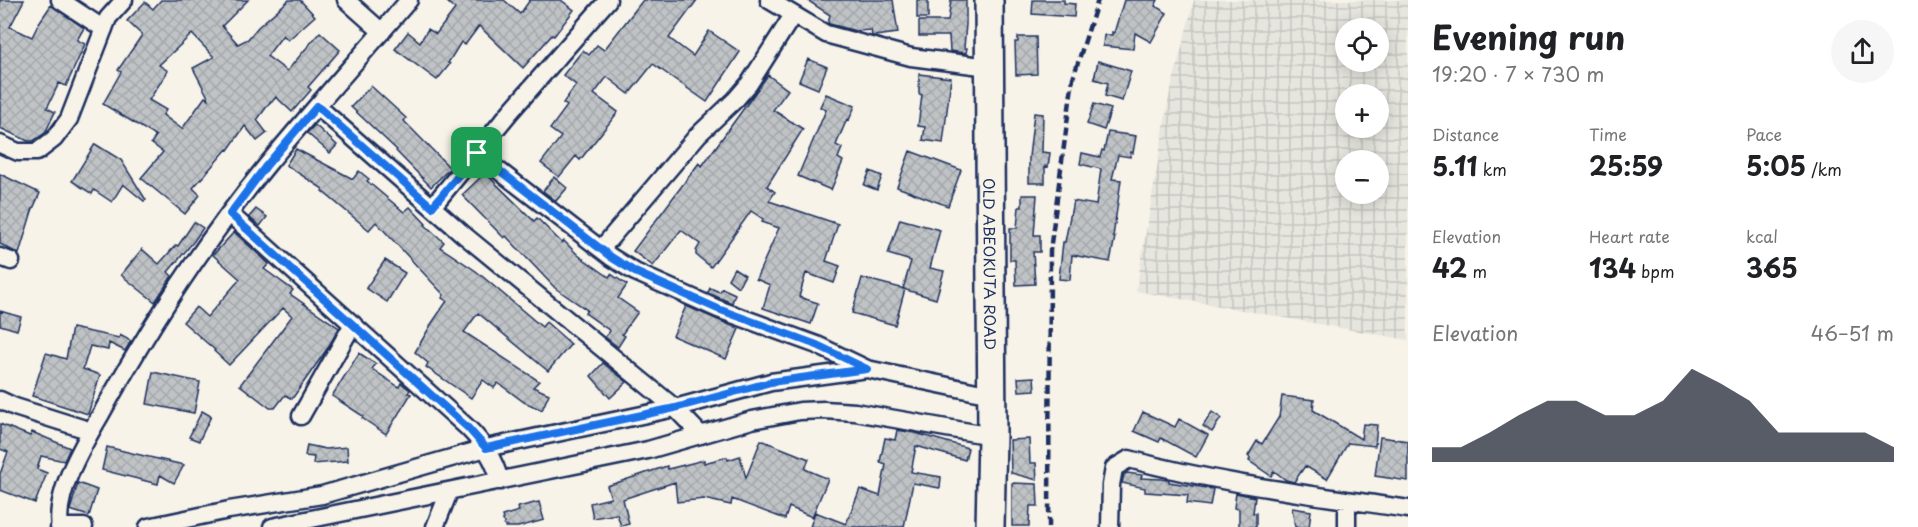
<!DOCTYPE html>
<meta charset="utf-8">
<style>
body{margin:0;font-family:"Playpen Sans",sans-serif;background:#f6f6f6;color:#202124;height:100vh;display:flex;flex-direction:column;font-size:22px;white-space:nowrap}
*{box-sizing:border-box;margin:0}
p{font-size:20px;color:#757577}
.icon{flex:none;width:33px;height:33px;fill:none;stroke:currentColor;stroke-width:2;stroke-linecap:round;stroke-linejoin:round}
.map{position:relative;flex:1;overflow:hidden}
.panel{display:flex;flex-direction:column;background:#fff;width:510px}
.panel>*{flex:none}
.tools{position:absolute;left:1335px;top:18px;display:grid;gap:12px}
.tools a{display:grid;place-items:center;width:54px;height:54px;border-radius:50%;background:#fff;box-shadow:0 3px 15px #0003;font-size:30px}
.pin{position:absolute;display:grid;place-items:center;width:51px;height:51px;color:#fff;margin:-26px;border-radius:12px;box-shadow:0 3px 9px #0006}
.round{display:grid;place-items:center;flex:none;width:63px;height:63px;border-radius:32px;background:#f6f6f6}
.summary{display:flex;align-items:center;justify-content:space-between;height:102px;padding:0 24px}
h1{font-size:33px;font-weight:700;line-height:45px}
.figures{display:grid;grid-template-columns:repeat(3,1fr);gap:9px;height:102px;padding:6px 24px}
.figures div{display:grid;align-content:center}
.figures b{font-size:26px;font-weight:700}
.figures small{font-size:16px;font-weight:400}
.figures p{font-size:16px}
.chart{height:168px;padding:12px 24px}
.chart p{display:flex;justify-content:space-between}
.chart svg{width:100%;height:108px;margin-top:6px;fill:#111827;opacity:.7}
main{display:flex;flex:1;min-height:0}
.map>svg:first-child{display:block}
</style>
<main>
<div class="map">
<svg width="1408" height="527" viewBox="0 0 1408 527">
<defs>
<pattern id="industrial-grid" width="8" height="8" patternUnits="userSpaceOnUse" patternTransform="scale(1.5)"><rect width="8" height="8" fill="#e6e5de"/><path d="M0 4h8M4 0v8" fill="none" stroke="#c5c5c1"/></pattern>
<pattern id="building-cross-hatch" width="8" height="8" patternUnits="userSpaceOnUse" patternTransform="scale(1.5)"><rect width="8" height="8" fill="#c0c3c5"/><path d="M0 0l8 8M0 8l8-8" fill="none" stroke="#a4a8ac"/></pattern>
</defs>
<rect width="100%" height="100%" fill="#f7f3e8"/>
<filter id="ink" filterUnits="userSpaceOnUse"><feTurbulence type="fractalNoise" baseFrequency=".0167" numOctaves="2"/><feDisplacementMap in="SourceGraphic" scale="12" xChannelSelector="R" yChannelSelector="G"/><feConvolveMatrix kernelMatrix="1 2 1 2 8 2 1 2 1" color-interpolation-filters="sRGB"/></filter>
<g filter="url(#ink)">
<path fill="url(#industrial-grid)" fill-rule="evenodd" d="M1194,0H1408V340L1136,291L1169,97ZM1346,28H1378V62H1346ZM1346,94H1378V128H1346ZM1346,160H1378V194H1346Z"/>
<path fill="url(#building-cross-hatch)" stroke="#1b2f5e" stroke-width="1.5" fill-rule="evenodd" d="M0,0H24L10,27L32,37L39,23L51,5L84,28L77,40L85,44L66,86L59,83L47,108L55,112L45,133L33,141H28L0,128Z
M161,0H248L222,26L238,44L248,39L258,27L289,0H300L315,16L288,40L283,35L267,56L287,71L320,32L340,50L308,87L311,90L292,112L276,97L272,102L271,101L257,120L267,133L257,141L245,126L228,150L227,149L193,188L200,195L185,214L141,178L163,152L151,143L156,136L103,104L121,72L118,70L142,35L127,21L145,2L153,9ZM192,34L214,57L193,68L209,99L205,97L182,129L163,115L166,110L149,100L168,71L159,65Z
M445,0H504L520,14L530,0H561L574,10L554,36L552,35L523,68L479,26L465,45L461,42L448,63L450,64L437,80L395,49L408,32L420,42L428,29L436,34L455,9Z
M643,0H697L669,38L693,56L709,31L740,52L707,102L653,64L629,94L607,77L594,94L618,112L580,160L576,156L559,177L541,163L561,137L550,129L567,106L563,103L576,85L563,75L583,50L589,55L597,45L604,50Z
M807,0H893L898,33L874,36H872L871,30L856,31L830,24L828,23L830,15Z
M917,0H928V18H917Z
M951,0H966V24L964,48H967L966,53L950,51L949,36H919V21H948Z
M1033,0H1064V3L1075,4L1074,17L1032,14Z
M1124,0H1158L1155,6L1167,13L1151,42L1135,33L1133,49L1103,46L1104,35H1112V32L1114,33Z
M1018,37H1036L1037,74L1016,75L1015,42H1018Z
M808,59L827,67L818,89L799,81Z
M1098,61L1131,71L1122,101L1105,96L1108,83L1094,79Z
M919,74L951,78L943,143L923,140L925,127L918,126L922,95L919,94Z
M768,75L788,90L773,110L803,129L767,186L775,192L769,201L838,224L826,261L840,266L834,283L806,273L799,297L818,303L811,324L763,308L770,285L756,279L779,228L762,222L763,219L751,211L711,267L696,255V251L700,244L681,230L653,266L633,251L699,163L702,166Z
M371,86L406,118L404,121L450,168L431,187L396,151L397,150L351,107Z
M826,94L855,106L849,120L847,119L836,145L842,148L838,158L843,161L831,190L798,176L826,110L820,107Z
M1094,104L1111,109L1104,130L1087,124Z
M1034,113L1043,114L1042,152L1050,153L1048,167L1045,166V183H1029V157Z
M315,125L337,145L330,153L307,133Z
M1108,132L1136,136L1133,153L1131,152L1130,157L1118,155L1112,179L1121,180L1113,237H1115L1110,262L1072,255L1070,280L1059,279L1063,242H1065L1073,201L1096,205L1101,169L1080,164L1082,153L1100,157L1102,150L1104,151Z
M95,144L121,160L146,200L144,201L123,184L112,202L94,190L92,194L72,181Z
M296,149L353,179L359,171L369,179L367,181L404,212L410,207L426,224L425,225L444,242L440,247L476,271L542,327L546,322L571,344L548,371L478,313L464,332L539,381L533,387L549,394L542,410L524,402L498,383L494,388L483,380L471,398L426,367L428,363L415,352L432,323L447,301L442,298L444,295L376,222L369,230L322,191L323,189L286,165Z
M910,151L961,170L948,206L897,187Z
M870,171L882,176L877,190L864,185Z
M485,173L534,221L537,218L562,243L564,241L578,255L609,277L611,274L627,285L618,298L638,312L622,334L625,336L618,347L605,337L610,331L585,313L587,310L555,288L506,236L504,238L462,195Z
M0,174L40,193L32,211L19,254L0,244Z
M554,177L567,188L556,201L543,191Z
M1022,195H1037L1034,235H1040V252H1033L1035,284L1016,285L1015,260H1010V228H1017L1019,207H1022Z
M256,209L267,217L260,226L249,217Z
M900,219L940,230L930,268L944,271L936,299L903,289L911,261L888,254Z
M194,222L203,228L194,241L168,272L172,276L155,302L121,275L142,249L159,264L176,245L178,246Z
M234,232L269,264L264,269L293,290L290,294L339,328L327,349L292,399L285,395L275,408H270L240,385L292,316L283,308L229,365L214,351L215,350L183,322L196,307L207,317L240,279L213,255Z
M385,260L405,273L387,302L366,288Z
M734,268L745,275L738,287L728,279Z
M862,278L905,289L895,325L852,313Z
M710,288L720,292L722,288L735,294L732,303L708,293Z
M686,306L739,329L726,359L673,336Z
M0,311L21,317L17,330L0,325Z
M72,328L119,338L120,335L131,341L125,351L109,343L108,350L90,346L83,369L100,375L88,414L32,396L46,353L66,359Z
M359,353L376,364L372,369L399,387L401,383L410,390L408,393L411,394L386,434L362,418L363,416L332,396Z
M603,363L627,382L610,398L591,376Z
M153,372L200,382L194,413L147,404Z
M1034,377L1035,390L1019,391L1018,378Z
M1282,396L1314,400L1313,410L1361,439L1363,424L1377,425L1375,446L1348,443L1327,479L1305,466L1294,482L1286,480L1274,471L1271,476L1249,461L1250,458L1248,456L1257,441L1262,444L1279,417Z
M202,411L211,416L199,441L189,437Z
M1143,412L1175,427L1179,419L1208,435L1196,457L1161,438L1159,442L1134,431Z
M1212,412L1221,418L1212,432L1203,426Z
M0,424L30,436L32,432L70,448L64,461L41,456L37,469L47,473L35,503L0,490V474L8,452L0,449Z
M897,430L915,433L968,448L965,460L916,446L911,472L941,477L940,488L913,483L904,527H810L815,512L846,524L860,489L880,496L886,464L880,462L885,438L895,440Z
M1380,437L1408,441V481L1375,476Z
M1029,439L1030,463H1036L1037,480L1011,473L1010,440Z
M761,440L809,459L805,469L828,479L812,517L789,507L785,519L732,499L731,505L704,499L677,502L675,482L623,499L629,524L621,526L617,514L593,518L590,503L611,498L607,486L667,466L668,469L704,460V463L727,457L728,460L740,456L746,478Z
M307,445L326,449L347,447L348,461L313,464L314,457L305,456Z
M107,447L136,454L184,465L174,483L160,475L158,484L102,470Z
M1127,473L1142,475L1141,478L1161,479L1169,480V482L1213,489L1210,506L1187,503L1188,495L1145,492V488L1122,483L1124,475Z
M78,483L97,490L89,516L70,510Z
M1012,483L1037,484L1038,506H1030L1029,526H1012Z
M1236,493L1255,497L1253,513H1256V527H1239V509L1234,508Z
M539,502L544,520L518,527H505L502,516L519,511L518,507Z
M1292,508L1311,511L1309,527H1295Z"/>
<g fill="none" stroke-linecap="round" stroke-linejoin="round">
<defs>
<path id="minor" d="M60,0L104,29
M346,0L382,32
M769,0L826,34L911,57L989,67
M317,106L464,235L675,408L701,435
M0,144L18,152H37L54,139L69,119L108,18L124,0
M476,153L611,257L635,272L718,309L817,345L867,369L991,395
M432,207L510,112L608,0
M230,214L468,428C484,444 494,459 500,481
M601,249L698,135L736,99L749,84L793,15
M0,257L11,261
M0,400L15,407L91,431
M301,416L353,324
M1347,500V527
M59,527H84
M60,527C54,493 84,443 101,414C149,327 204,242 267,165C313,109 362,55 409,0
M148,527L229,510L322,495L486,448L675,408L771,382L867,369
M272,527L648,450L752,420L800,411L824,410L855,412L992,436
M435,527L449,492
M1110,527L1111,485L1114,468L1129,459C1220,484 1315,495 1408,509"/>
<g id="trunk">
<path id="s1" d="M989,0L992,436L990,527"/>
</g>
</defs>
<use href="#minor" stroke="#1b2f5e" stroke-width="21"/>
<use href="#trunk" stroke="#1b2f5e" stroke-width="32"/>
<use href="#minor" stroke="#f7f3e8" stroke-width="16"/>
<use href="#trunk" stroke="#f7f3e8" stroke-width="27"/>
<path stroke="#1b2f5e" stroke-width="4.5" stroke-dasharray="9 4.5" stroke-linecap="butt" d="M1049,527L1050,251L1073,78L1098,0"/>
</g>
</g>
<g fill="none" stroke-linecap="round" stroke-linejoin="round" filter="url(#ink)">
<defs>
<path id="route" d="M317,106L432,207L477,153L611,257L635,272L718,309L817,345L867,369L771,382L675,408L486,448L468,428L230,214L266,166Z"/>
</defs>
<use href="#route" stroke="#fff" stroke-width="12"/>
<use href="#route" stroke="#1a73e8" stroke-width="8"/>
</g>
<g text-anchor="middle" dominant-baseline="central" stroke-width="5" stroke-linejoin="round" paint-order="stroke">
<g font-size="15" fill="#1b2f5e" stroke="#f7f3e8">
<text stroke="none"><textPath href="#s1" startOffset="264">OLD ABEOKUTA ROAD</textPath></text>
</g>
</g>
</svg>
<div class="tools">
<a><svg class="icon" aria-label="locate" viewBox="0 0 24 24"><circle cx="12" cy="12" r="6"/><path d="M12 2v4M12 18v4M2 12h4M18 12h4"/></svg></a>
<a>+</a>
<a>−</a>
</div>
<div class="pin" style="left:477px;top:153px;background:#1e9e55"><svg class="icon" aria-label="arrive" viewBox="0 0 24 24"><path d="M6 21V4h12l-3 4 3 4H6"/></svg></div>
</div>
<section class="panel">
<div class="summary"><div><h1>Evening run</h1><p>19:20 · 7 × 730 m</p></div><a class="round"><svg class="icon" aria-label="share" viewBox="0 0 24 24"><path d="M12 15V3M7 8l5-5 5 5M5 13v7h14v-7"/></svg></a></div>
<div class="figures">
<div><p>Distance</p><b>5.11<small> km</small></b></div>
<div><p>Time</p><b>25:59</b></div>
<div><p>Pace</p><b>5:05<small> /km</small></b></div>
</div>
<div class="figures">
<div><p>Elevation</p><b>42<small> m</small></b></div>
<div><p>Heart rate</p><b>134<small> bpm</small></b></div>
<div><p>kcal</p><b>365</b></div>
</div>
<div class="chart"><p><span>Elevation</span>46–51 m</p>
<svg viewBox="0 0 160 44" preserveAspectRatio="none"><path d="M0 44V38L10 38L20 32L30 25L40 19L50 19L60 25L70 25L80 19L90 6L100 12L110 19L120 32L130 32L140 32L150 32L160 38V44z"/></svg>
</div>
</section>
</main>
